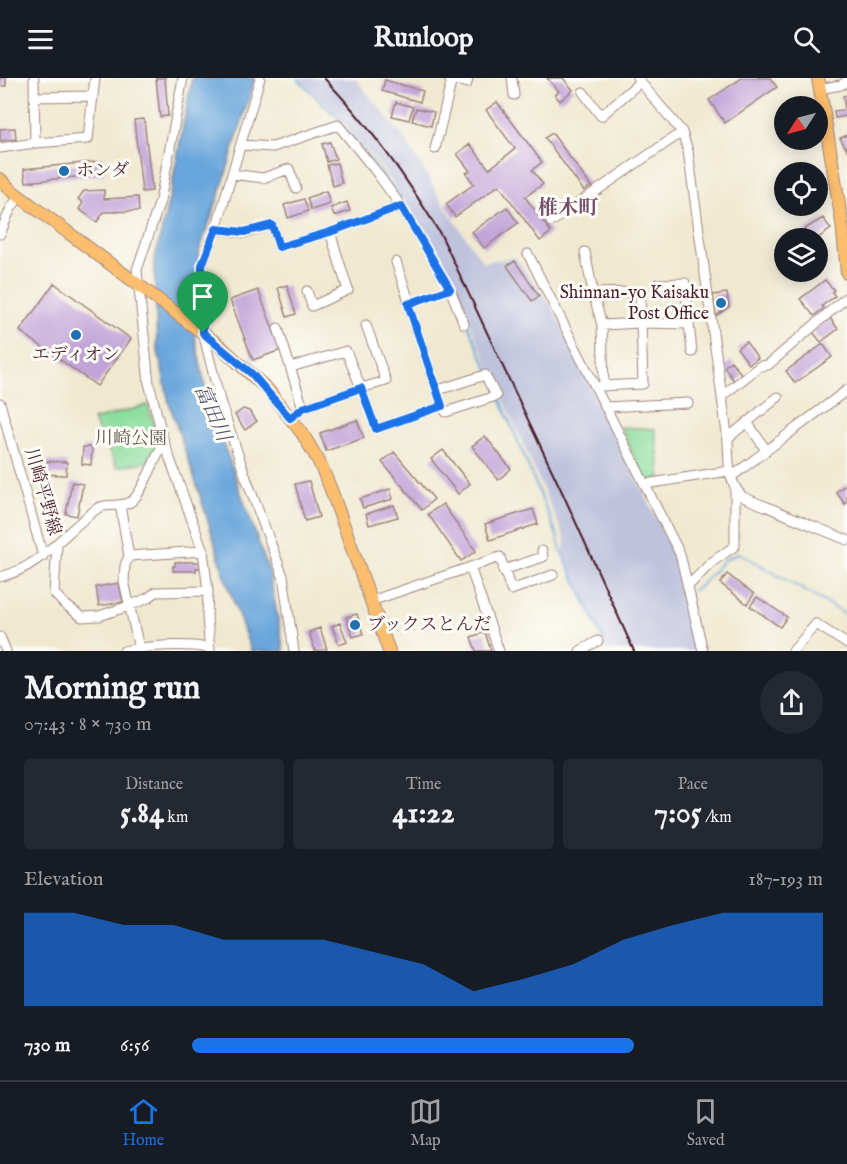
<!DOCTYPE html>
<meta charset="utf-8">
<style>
body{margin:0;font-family:"IM FELL English","Noto Serif JP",serif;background:#242831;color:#f1f3f6;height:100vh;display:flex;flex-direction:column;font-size:22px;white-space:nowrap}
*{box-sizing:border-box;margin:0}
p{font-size:20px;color:#9ea1a6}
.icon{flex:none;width:33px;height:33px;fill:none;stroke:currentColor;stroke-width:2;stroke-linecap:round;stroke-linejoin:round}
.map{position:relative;height:573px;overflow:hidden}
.drawer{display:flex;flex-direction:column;background:#171b24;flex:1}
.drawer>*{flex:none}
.needle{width:39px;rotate:234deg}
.tools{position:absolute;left:774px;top:18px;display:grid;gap:12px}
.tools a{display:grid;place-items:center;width:54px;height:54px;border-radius:50%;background:#171b24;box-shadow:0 3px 15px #0003;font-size:30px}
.pin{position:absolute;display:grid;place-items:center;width:51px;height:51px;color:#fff;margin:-62px -26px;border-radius:50% 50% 50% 0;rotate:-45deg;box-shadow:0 0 6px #0007}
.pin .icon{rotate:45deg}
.round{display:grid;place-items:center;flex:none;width:63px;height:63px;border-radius:32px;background:#242831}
.headline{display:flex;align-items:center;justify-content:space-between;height:102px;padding:0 24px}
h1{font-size:33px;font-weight:700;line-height:45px}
.metrics{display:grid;grid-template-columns:repeat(3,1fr);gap:9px;height:102px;padding:6px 24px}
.metrics div{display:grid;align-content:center;border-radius:6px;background:#242831;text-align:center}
.metrics b{font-size:30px;font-weight:700}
.metrics small{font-size:16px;font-weight:400}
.metrics p{font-size:16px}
.chart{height:168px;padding:12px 24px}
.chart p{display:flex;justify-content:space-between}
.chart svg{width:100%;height:108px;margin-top:6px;fill:#1a73e8;opacity:.7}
ul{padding:0 24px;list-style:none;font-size:20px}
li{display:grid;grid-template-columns:96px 72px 1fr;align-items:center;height:45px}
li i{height:15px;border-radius:8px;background:#1a73e8}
header{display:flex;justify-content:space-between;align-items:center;height:78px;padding:0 24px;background:#171b24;font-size:27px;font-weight:700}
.tab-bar{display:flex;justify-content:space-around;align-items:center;height:84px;border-top:2px solid #363941;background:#171b24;font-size:16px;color:#9ea1a6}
.tab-bar a{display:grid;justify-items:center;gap:3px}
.tab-bar .selected{color:#1a73e8}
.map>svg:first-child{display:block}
</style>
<header><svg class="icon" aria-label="menu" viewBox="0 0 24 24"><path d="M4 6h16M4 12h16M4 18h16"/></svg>Runloop<svg class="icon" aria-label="search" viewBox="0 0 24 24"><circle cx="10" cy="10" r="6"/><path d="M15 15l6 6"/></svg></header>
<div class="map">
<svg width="847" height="573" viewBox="0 0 847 573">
<rect width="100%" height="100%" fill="#fdfcf7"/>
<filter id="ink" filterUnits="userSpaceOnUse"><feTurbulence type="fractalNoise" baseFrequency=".0167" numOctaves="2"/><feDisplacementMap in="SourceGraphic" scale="12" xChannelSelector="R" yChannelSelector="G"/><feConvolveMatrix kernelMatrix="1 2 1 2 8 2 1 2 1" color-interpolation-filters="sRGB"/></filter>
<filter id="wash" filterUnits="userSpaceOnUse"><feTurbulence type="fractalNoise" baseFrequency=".008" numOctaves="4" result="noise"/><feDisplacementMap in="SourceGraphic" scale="24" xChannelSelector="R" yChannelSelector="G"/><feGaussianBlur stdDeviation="1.35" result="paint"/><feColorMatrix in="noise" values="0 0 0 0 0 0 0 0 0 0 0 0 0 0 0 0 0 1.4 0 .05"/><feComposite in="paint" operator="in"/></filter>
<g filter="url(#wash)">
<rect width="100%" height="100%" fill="#f0e9d0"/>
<path fill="#bfc2dd" d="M298,0H355L405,61L450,136L483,184L515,179L551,227L671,469L686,538L697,573H606L563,476L565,461L451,202L422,150L387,96L328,27Z"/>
<path fill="#8cdd9e" stroke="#6b7e64" stroke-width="1.5" d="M148,327L159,364L151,383L117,389L93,342Z
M620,349L655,351L661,401L646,403Z"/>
<path fill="#69a6db" stroke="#5a6283" stroke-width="1.5" d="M192,0H255L221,112L199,173L193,249L209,328L224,367L269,494L284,573H251L227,505L199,414L169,325L157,268L154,184L170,117Z"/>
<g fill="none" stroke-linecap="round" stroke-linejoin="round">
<path stroke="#69a6db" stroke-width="2" d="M297,0L342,44
M347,51L401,120
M468,247L490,296
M499,318L557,457L561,473L604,562L600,565
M693,512L699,509L724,482L739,475L847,537
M688,515L684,516L690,539"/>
</g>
<g id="blocks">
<path fill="#c1a3d8" d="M0,0H6V8H0Z
M156,0H165L168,38L160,39Z
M547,0H563L573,12L560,23L555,17L559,13Z
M742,0H770L777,9L725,45L709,22Z
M385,2L423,13L420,24L382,13Z
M847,17V38L835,40L834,33L845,32L843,18Z
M396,24L413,29L409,42L392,38Z
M497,24L542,84L532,92L543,106L525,119L551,154L540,163L499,107L455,139L446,126L474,106L466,95L470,93L457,76L470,66L489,91L515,71L486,32Z
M416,30L434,34L431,48L412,43Z
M144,41L152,113L142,114L134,42Z
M15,50L16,61L0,63V51Z
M552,55L591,108L584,113L545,60Z
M847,57V72L840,60Z
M330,64L336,81L327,84L322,66Z
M102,83L104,96L26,104L24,91Z
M337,85L342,105L333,108L327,87Z
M104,112V121L138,119L139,133L104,134L97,144L79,131L83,125L78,121L84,113Z
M326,113L330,126L311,132L307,120Z
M304,121L308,133L288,140L284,127Z
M347,124L350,133L334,138L331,130Z
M507,129L518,145L484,170L472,154Z
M823,140L831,151L818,160H809L803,152Z
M515,183L539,218L532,223L507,188Z
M825,202L834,212L832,214L835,218L822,228L824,230L814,238L800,221Z
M54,205L131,261L97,308L20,253Z
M287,207L296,236L287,239L278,210Z
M258,212L281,272L253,282L230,222Z
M727,215L729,229L716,238L713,217Z
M830,240L838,251L821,264L812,253Z
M746,264L758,280L749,286L737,270Z
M823,266L832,279L795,305L786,293Z
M731,283L743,298L735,304L724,289Z
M243,331L249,333L257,343L245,352L235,337Z
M357,342L364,360L326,373L320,355Z
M485,358L511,391L498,402L472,368Z
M83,369H92L91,387L82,386Z
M443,372L470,406L458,416L431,381Z
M394,374L434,421L422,432L382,384Z
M34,383L67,384L66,397L33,396Z
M309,403L319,439L305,443L295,406Z
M72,404L83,406L77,438L66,436Z
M847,406V424L845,426L836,414Z
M390,411L393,421L363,430L360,421Z
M443,426L476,473L461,483L428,436Z
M394,427L398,439L369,447L366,436Z
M533,431L538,446L490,462L485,446Z
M175,484H200V490H196V493H173V488H175Z
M727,496L754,516L747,526L720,505Z
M119,505L123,524L99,528L96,509Z
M757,519L787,539L780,549L750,528Z
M357,536L363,556L353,559L346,539Z
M340,545L347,564L339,567L332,548Z
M320,550L327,571L315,573L309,554Z
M485,554L491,573H476L471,559Z"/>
</g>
</g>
<g filter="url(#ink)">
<use href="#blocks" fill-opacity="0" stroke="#9d847e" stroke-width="1.5"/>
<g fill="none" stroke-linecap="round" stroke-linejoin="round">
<defs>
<path id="minor" d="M34,0L35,65
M183,0L160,123L137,192L149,305L164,364L203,473L208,513L207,539L210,573
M260,0L216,151L202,187L203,255L221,326L246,400L283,498L294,573
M448,0L467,5L468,0
M512,0L514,17
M637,0L682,54L688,73L728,363C729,383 727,404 743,419L847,462
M819,11L841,7L847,3
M583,14L601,38L640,4
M34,19L93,18
M241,67L273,69L338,47L374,91L401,128L450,211L408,226L442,328L446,334L496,318L485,297L438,312
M0,70L35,65L88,61L95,0
M435,71L452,1
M232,96L263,100L289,91L296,110
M551,144L682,54
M216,151L244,155L272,147L279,169L330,154L401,128
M0,156L11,130L19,119
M585,174L593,215L602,247
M528,176L680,476L703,573
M396,184L408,220V226
M450,211L464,246
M307,213L312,228L348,212L330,154
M593,215L640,214L643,306L600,308
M689,246L692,274
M278,250L303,330
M291,289L346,273L361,310L386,303L366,247
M604,308L602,247L641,245L689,246L685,205L657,206
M722,318L760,288L768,287L847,219
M0,325L43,478
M605,329L688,325
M290,340L303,330L361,310L376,351L442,328
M747,344L766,372
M728,360L778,319
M731,399L847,312
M645,406L729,393
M120,427L129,478L125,487L124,503L139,570
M57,467L54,515L63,525L82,539L99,538L129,528L148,520L156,514L208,513
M129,478L203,473
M470,489L499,573
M503,492L543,479L542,473
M0,499C42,489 65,453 98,430C108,424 124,431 133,422C143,413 156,378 164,364
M688,508L712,484L735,468V411
M371,523L500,479L511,512L553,497
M0,559L6,573
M124,573C150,567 184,566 210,570
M580,573L598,563
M793,573L816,546L847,566"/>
<path id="major" d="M818,0L842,144L847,195
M0,101L11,112L219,267L268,312L302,355L318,382L330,409L389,573"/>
</defs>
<use href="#minor" stroke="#9d847e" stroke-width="11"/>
<use href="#major" stroke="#9d847e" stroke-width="14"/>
<use href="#minor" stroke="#fff" stroke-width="9"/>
<use href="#major" stroke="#fbbe6e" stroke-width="12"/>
<path stroke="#4a1f2b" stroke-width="2" d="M324,0C370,48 408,101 442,159L563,416L634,573"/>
</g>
</g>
<g fill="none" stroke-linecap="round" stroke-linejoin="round" filter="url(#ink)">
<defs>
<path id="route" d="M401,128L450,211L408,226L442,328L376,351L361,310L303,330L290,340L252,296L203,255L202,187L216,151L244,154L272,147L279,169L330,154Z"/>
</defs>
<use href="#route" stroke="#fff" stroke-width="12"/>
<use href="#route" stroke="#1a73e8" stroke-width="8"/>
</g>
<g fill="#1f6fb2" stroke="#fdfcf7" stroke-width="2">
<circle cx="64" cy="93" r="6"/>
<circle cx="721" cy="225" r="6"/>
<circle cx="76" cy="257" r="6"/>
<circle cx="355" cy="547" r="6"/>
</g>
<g text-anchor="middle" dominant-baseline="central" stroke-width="6" stroke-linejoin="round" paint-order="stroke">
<g font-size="18" fill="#4a1f2b" stroke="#fdfcf7" text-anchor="start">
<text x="76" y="93">ホンダ</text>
<text x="709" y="215" text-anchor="end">Shinnan-yo Kaisaku<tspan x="709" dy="21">Post Office</tspan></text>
<text x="76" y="277" text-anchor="middle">エディオン</text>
<text x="367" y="547">ブックスとんだ</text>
</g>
<g font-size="18" fill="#5e584e" stroke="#fdfcf7">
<text x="131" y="361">川崎公園</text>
</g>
<g font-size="18" fill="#4a1f2b" stroke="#fdfcf7">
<text transform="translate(42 414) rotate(74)">川崎平野線</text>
</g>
<g font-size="20" font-weight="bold" fill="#744d68" stroke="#fdfcf7">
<text x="568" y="130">椎木町</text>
</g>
<g font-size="20" font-style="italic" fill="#565571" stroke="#fdfcf7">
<text transform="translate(212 335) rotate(66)">富田川</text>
</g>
</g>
</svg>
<div class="tools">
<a><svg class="needle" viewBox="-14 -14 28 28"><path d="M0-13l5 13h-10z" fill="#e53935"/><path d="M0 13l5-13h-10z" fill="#9ea1a6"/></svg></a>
<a><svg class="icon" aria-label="locate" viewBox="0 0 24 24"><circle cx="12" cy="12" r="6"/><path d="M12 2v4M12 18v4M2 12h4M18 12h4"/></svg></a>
<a><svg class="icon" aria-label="layers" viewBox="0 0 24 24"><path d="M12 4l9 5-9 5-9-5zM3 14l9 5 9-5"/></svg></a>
</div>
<div class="pin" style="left:203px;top:255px;background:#1e9e55"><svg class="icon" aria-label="arrive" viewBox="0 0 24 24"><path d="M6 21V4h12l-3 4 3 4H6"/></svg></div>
</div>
<section class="drawer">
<div class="headline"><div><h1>Morning run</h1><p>07:43 · 8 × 730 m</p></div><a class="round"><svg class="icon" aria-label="share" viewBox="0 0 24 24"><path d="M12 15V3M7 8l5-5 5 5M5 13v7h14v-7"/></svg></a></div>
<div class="metrics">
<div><p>Distance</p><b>5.84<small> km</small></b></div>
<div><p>Time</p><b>41:22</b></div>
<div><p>Pace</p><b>7:05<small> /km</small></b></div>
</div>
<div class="chart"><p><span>Elevation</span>187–193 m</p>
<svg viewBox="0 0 160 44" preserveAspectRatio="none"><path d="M0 44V6L10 6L20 11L30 11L40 17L50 17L60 17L70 22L80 27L90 38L100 33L110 27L120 17L130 11L140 6L150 6L160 6V44z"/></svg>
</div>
<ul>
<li><b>730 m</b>6:56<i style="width:70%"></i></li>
</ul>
</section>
<nav class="tab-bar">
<a class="selected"><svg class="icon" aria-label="home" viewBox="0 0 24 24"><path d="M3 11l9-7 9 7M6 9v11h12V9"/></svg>Home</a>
<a><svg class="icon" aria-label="map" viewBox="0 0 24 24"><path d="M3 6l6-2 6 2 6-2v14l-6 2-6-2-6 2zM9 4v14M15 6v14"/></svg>Map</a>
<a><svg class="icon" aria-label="saved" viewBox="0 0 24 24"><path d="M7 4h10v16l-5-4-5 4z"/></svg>Saved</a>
</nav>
